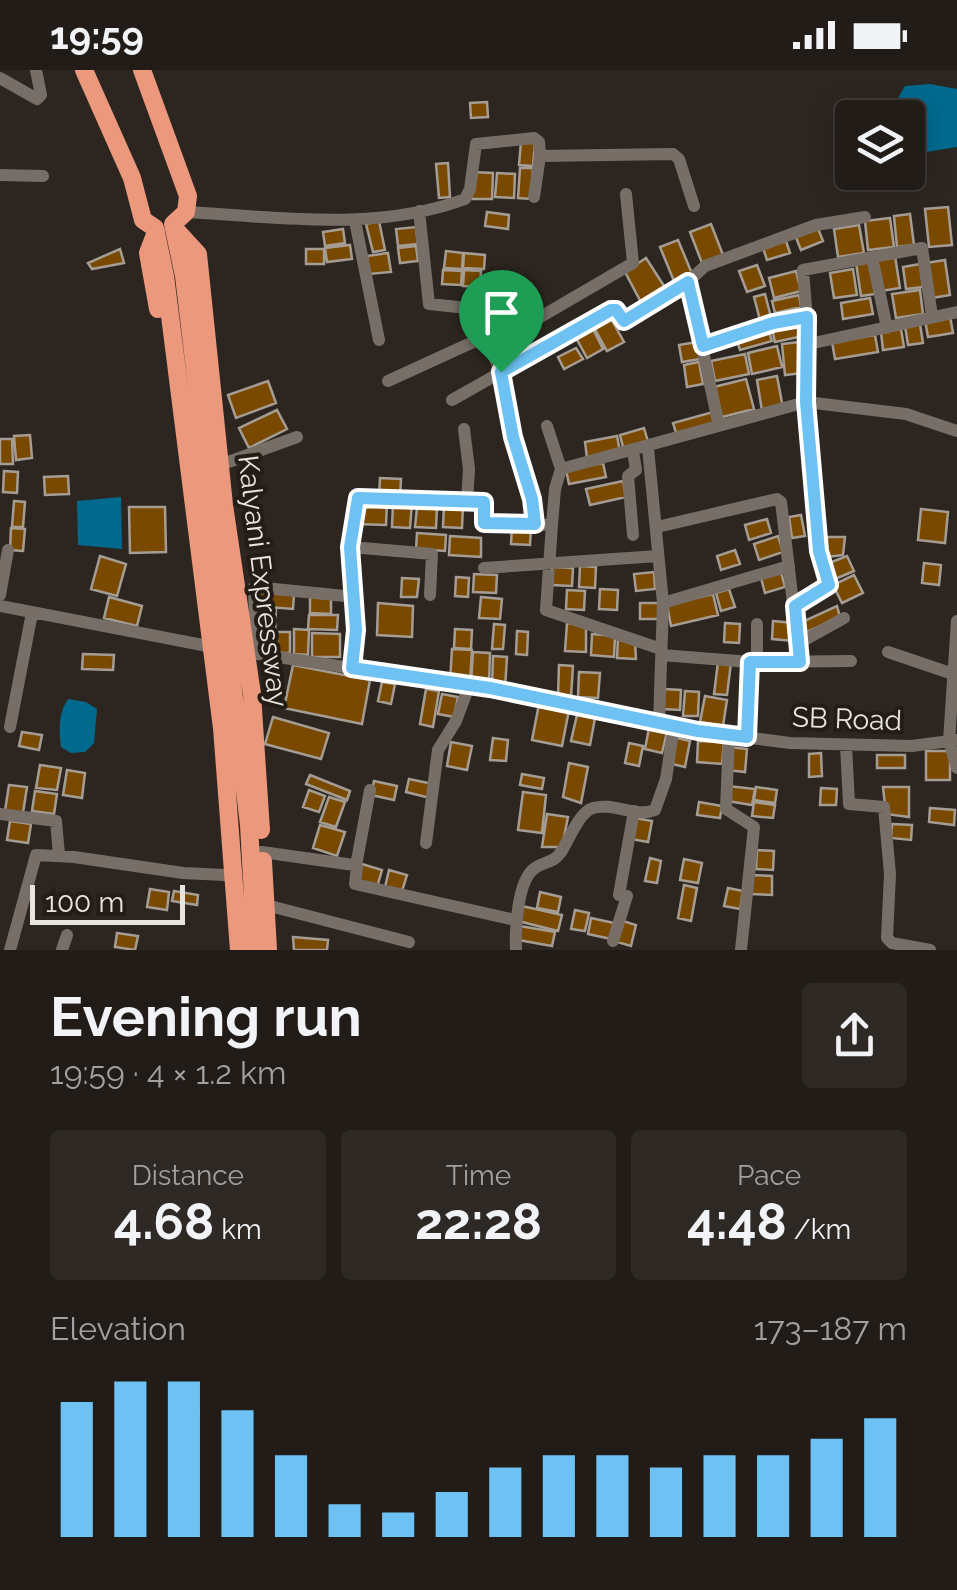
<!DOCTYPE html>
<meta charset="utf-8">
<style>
body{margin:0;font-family:Raleway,sans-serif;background:#2e2925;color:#f1f3f6;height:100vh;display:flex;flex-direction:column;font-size:38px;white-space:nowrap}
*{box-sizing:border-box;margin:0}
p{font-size:32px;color:#a2a1a2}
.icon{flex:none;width:55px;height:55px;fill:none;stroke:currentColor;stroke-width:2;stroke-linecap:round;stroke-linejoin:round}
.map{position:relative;height:880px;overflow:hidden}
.panel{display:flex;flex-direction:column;background:#221c18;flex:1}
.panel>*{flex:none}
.buttons{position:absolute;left:835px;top:30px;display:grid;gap:20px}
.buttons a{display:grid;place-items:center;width:90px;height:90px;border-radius:10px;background:#221c18;box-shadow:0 5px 25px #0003,0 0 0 2px #3f3a37;font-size:50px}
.scale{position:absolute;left:30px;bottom:25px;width:155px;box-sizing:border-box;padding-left:10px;border:5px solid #e8e4df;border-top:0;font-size:28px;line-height:35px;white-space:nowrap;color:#e8e4df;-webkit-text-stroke:8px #231d16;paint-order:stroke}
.pin{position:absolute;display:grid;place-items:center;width:85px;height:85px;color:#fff;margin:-102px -42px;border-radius:50% 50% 50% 0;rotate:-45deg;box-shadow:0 0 10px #0007}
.pin .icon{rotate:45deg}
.round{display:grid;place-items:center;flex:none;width:105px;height:105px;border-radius:10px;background:#2e2925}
.summary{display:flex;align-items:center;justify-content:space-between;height:170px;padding:0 50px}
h1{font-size:55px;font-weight:700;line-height:75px}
.figures{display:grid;grid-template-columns:repeat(3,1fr);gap:15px;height:170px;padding:10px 50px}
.figures div{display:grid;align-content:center;border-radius:10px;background:#2e2925;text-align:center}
.figures b{font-size:50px;font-weight:700}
.figures small{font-size:28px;font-weight:400}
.figures p{font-size:28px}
.chart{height:280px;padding:20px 50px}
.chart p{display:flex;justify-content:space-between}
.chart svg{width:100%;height:180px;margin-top:10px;stroke:#6dc2f3;stroke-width:6}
.status{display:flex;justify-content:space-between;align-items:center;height:70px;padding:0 50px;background:#221c18;direction:ltr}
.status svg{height:28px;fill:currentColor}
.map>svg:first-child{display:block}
</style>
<div class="status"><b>19:59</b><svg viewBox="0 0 49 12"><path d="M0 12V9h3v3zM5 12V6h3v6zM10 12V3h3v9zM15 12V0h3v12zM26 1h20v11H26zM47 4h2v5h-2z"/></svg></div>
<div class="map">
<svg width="957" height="880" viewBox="0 0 957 880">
<rect width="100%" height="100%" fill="#2d2620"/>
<path fill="#006a8e" d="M930,14L957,19V77L920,83L908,78V48L897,47L898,28L905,16Z
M121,427L122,479L78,475L77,431Z
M68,629L86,632L97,639L94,673L85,682L71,683L61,677C59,660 58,644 68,629Z"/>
<path fill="#794900" stroke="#a59d94" stroke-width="2.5" d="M487,32L488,47L471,48L470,33Z
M521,72L535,73L533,96L519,95Z
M448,93L450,127L439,128L436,94Z
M520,98H533L531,129L518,128Z
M472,102L493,103L492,129H471Z
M497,103L515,104L514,128L495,127Z
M948,137L952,175L929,177L925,139Z
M487,142L509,145L508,159L485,156Z
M910,144L914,175L897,177L894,146Z
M890,148L894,177L868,180L865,151Z
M379,151L385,180L373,182L366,154Z
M711,154L723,185L702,193L690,162Z
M859,155L864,183L838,187L834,159Z
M817,156L823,171L801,180L795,165Z
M416,157L418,174L398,176L396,159Z
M343,159L345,173L325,176L323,162Z
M785,168L790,183L767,190L762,175Z
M678,170L693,206L676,216L660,177Z
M350,175L352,189L327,192L325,178Z
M416,176L418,191L400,193L398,178Z
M120,179L124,193L92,199L88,193Z
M306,179H324V194H306Z
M446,181L463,183L462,199L444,198Z
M388,183L391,202L369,204L367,186Z
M464,183L485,185L484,199L463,198Z
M895,186L900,218L881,221L876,189Z
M646,188L668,222L643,236L625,202Z
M945,190L950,225L932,228L926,193Z
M870,191L875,224L861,226L856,193Z
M920,194L923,217L906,219L903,197Z
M757,195L765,216L747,222L739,201Z
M853,199L857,225L834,228L830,203Z
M443,200L462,201L461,215L442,214Z
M464,200L481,201L480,217L463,216Z
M796,201L801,221L774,228L769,208Z
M920,220L923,244L896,248L892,224Z
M765,224L772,251L761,254L754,227Z
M799,225L801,237L775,243L772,231Z
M870,228L873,244L843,249L841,233Z
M609,245L624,272L607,281L592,254Z
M950,246L953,263L928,267L925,250Z
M800,253L803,266L775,272L772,259Z
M920,254L923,273L908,275L905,256Z
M591,255L603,279L587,288L574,264Z
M768,259L772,271L740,280L736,268Z
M901,259L904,277L883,280L881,262Z
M875,265L878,282L835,289L832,272Z
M697,272L700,289L682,292L679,275Z
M799,272L803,303L785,305L782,274Z
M777,276L782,297L752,304L748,283Z
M576,278L583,289L564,299L558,287Z
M745,284L749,304L715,311L711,291Z
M699,292L703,314L687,317L684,295Z
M777,306L783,338L762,341L757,310Z
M746,309L754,339L722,347L714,317Z
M268,311L276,333L236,348L228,325Z
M277,340L287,359L249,378L239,358Z
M713,342L716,355L677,366L673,353Z
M644,358L649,375L624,381L620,365Z
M30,365L32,388L16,390L14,366Z
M617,366L620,382L587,388L585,372Z
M0,369H12L13,394H0Z
M603,393L606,407L569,414L566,400Z
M4,401L18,402L17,423L3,422Z
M68,406L69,424L45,425L44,407Z
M380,408L401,409L400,429L379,428Z
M623,411L626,427L590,435L586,419Z
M14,431L25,432L23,457H12Z
M358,431L387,433L386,455L356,454Z
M393,432L412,433L410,458L392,457Z
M444,434L463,435L462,458L443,457Z
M129,437H165L166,482L130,483Z
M417,437L437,438L436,458L415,457Z
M921,439L948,442L945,473L918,470Z
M801,445L805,466L792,468L789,447Z
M767,449L771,463L749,470L745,455Z
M512,456L531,457L530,475L511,474Z
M11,458L25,459L23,481L10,480Z
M417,463L446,465L445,481L416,479Z
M450,466L481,468V487L449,485Z
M778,466L783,482L759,490L754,474Z
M827,467H845L843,485L827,487Z
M735,480L740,494L721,500L717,486Z
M100,486L126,494L117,526L91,519Z
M847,486L854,501L835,509L829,493Z
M924,493L941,495L939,515L922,513Z
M580,496L596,497L595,518L579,517Z
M552,497L573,498L572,516L551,515Z
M654,502L655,519L636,521L634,504Z
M781,502L785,517L765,523L761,508Z
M474,504L497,505L496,523L473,522Z
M854,505L863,523L842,533L833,515Z
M456,507L469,508L468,527L455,526Z
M402,508L419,509L417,527H401Z
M600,519L618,520L617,540L599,539Z
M729,519L735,537L721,541L716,523Z
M567,520L585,521L584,540L566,539Z
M255,522L294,525L293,539L254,536Z
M713,524L718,545L671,556L667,535Z
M109,527L142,536L137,556L104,548Z
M310,527L331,528V544L310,543Z
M481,527L502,529L500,549L479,548Z
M378,533L413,536L412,567L377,565Z
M640,533H659V549H640Z
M837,536L840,547L807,562L802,552Z
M257,538H276L275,565H257Z
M309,545H338L337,560L308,559Z
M773,551L794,553L793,571L772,569Z
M567,553L586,555V582L565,581Z
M725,553L740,554L739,573L724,572Z
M494,554L505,555L503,579H492Z
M294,559L309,560L308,585L294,584Z
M455,559L472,560L471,579L454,578Z
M517,561L528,562L527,585L516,584Z
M277,562H290V583H277Z
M312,563L340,564V587H312Z
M592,564L615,566L614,587L591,585Z
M618,568L635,572L636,589L617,588Z
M452,579L472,580L470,612L450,611Z
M473,582L490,583L489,614L471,613Z
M83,584L114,585L113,600L82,599Z
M493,586L507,587L505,618L492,617Z
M718,592L731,593L727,625L714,624Z
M293,595L370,610L362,654L284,638Z
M559,595L573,596L571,627L558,626Z
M579,602L600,603L598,628L578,627Z
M382,612L395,614L391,634L378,631Z
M426,619L439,621L433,657L420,654Z
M664,619L681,620L680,640L663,639Z
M685,621L699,622L698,646H683Z
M442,624L458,627L454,647L438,644Z
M705,626L727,630L723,656L700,652Z
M539,634L569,640L562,676L532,670Z
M577,645L595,648L590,675L571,671Z
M273,647L329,663L321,689L265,674Z
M649,658L667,662L662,683L645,679Z
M22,662L42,665L39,680L19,676Z
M673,667L690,671L685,697L668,693Z
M493,668L508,670L506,691L490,690Z
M698,671L724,672L722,694L697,692Z
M451,672L472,676L467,700L447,696Z
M629,673L643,676L639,696L625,693Z
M730,677L747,679L745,702L727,700Z
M926,681H950V710H926Z
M821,683L822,706L809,707V684Z
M877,685H905V698H877Z
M569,693L588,697L581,733L563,727Z
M40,695L61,698L57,720L36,718Z
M67,700L85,703L82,728L63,725Z
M522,704L544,708L542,719L520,715Z
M310,705L350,721L347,730L306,714Z
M409,709L433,714L430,728L406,722Z
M374,711L397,716L394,730L371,725Z
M9,715L27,717L23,743L5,741Z
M728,716L755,719L752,735L727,731Z
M756,717L777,720L775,733L754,730Z
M883,717H909V747L886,744Z
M821,718L837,719L836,735H820Z
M309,720L325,726L319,742L303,737Z
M35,721L57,724L54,744L32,741Z
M523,722L546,725L542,763L518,760Z
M329,727L345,732L336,757L320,752Z
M699,732L722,736L720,748L697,745Z
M754,732L775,735L773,748L752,746Z
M930,738L955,740L954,755L929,752Z
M547,744L568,747L562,777H542Z
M635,748L652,751L648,772L631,769Z
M10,751L31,754L28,773L7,770Z
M892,754L912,755L911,770L891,768Z
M320,755L345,762L337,786L313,778Z
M757,780L774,781L773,800L756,799Z
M650,788L661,791L657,813L645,811Z
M684,789L702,793L698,813L680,810Z
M362,794L382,800L377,817L357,812Z
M389,800L407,805L402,821L385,817Z
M751,805L772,806V825L751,824Z
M684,815L697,818L691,851L678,848Z
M728,818L743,821L740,839L724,836Z
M150,819L169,822L167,840L147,837Z
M174,821L198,825L197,835L172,831Z
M540,822L561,827L558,842L537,838Z
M522,836L562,845L558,861L518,851Z
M575,840L589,843L585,861L571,859Z
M591,848L614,853L611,869L588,864Z
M623,851L636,855L631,876L617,872Z
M520,856L555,862L552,876L518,870Z
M117,863L138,866L135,880L115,877Z
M293,867L328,870L327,880H294Z"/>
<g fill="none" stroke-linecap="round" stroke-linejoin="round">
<path stroke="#776f67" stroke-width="12" d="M0,8L37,29L41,25L36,0
M0,105L43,106
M534,127L540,86
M419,141L429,234L477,239L484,267L501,301L535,454
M186,142C278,147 377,162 465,129L470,119L476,74L534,68L539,72L540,86L673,84L679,89L694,136
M355,151L379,270
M872,187L887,258
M688,212L719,356
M809,274L957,242
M703,276L773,253L807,247
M489,277L633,193L626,124
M388,311L484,267
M452,330L611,240L626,250L688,212L705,196L816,155L865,147
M547,356L561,399
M464,359L469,399L467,432
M648,378L663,533L659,653
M220,395L297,367
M552,455L546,540L661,579
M657,457L777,429L781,432L800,592
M633,465L628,406L636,400L633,381
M351,477L432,484L430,525
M484,498L658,486
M0,525L8,480
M663,533L789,496
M0,536L218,578
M795,537L829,515L819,481L811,388L806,332L809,274L803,200L922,178L932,246
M957,551L949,671L957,698
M757,554V592
M799,573L844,548
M238,581L490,619L698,661L790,673L912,676L957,670
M888,582L953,604
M256,584L254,517L355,527
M662,585L750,592L851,591
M352,598L356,559L351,477L358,428L484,432V453L552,455L555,419L561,399L806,332L906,344L957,361
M10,657L32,543
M729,665L726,739L754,757L741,880
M747,667L750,592
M846,675L849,734L884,737L890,804L887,868L892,873L930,880
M0,744L56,751L59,785
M426,773L438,680L456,651L469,616
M262,782L354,795L357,797L355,814L515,850
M356,796L370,720
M266,835L409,872
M613,871L627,826L619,825L634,741
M10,880L36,785L74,787L183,803L225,805
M62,880L67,865
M516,880C515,861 517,810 535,798C545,791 554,793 561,782C569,770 579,742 593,738C613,732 635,748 655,740L666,709L674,656"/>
<path stroke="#ec987c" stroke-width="18" d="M84,0L132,108L143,150L155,158L165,206L222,658L239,880
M142,0L188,126L186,142L173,154L184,206L249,755L256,880
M175,159L198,184L224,435L252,624L261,760
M156,162L148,183L158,239
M263,791L268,880"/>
</g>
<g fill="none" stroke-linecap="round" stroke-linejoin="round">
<defs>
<path id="route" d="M688,212L703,276L773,253L807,247L806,332L819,481L829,515L795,536L800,592H750L747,667L698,661L490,618L352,598L356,560L350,477L358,428L484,432V453L535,454L532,429L513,367L501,302L611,240H616L624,251Z"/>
</defs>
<use href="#route" stroke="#fff" stroke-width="20"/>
<use href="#route" stroke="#6dc2f3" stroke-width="12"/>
</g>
<g text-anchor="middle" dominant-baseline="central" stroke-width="8" stroke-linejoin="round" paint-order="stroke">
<g font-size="28" fill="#e8e4df" stroke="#231d16">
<text transform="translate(263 511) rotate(83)">Kalyani Expressway</text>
<text transform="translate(847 649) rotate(2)">SB Road</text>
</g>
</g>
</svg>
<div class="buttons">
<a><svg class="icon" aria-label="layers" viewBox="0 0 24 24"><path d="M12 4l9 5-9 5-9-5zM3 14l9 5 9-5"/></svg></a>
</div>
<div class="scale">100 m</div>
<div class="pin" style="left:501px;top:302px;background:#1e9e55"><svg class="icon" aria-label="arrive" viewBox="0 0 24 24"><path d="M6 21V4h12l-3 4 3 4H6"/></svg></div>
</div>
<section class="panel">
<div class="summary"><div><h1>Evening run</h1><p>19:59 · 4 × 1.2 km</p></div><a class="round"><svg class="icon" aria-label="share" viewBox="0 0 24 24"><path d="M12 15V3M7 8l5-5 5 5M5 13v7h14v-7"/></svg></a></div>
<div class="figures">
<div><p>Distance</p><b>4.68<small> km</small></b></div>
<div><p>Time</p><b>22:28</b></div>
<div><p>Pace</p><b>4:48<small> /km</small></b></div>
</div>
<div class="chart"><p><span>Elevation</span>173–187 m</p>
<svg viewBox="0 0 160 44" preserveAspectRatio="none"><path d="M5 44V11M15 44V6M25 44V6M35 44V13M45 44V24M55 44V36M65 44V38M75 44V33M85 44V27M95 44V24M105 44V24M115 44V27M125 44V24M135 44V24M145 44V20M155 44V15"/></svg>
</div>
</section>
